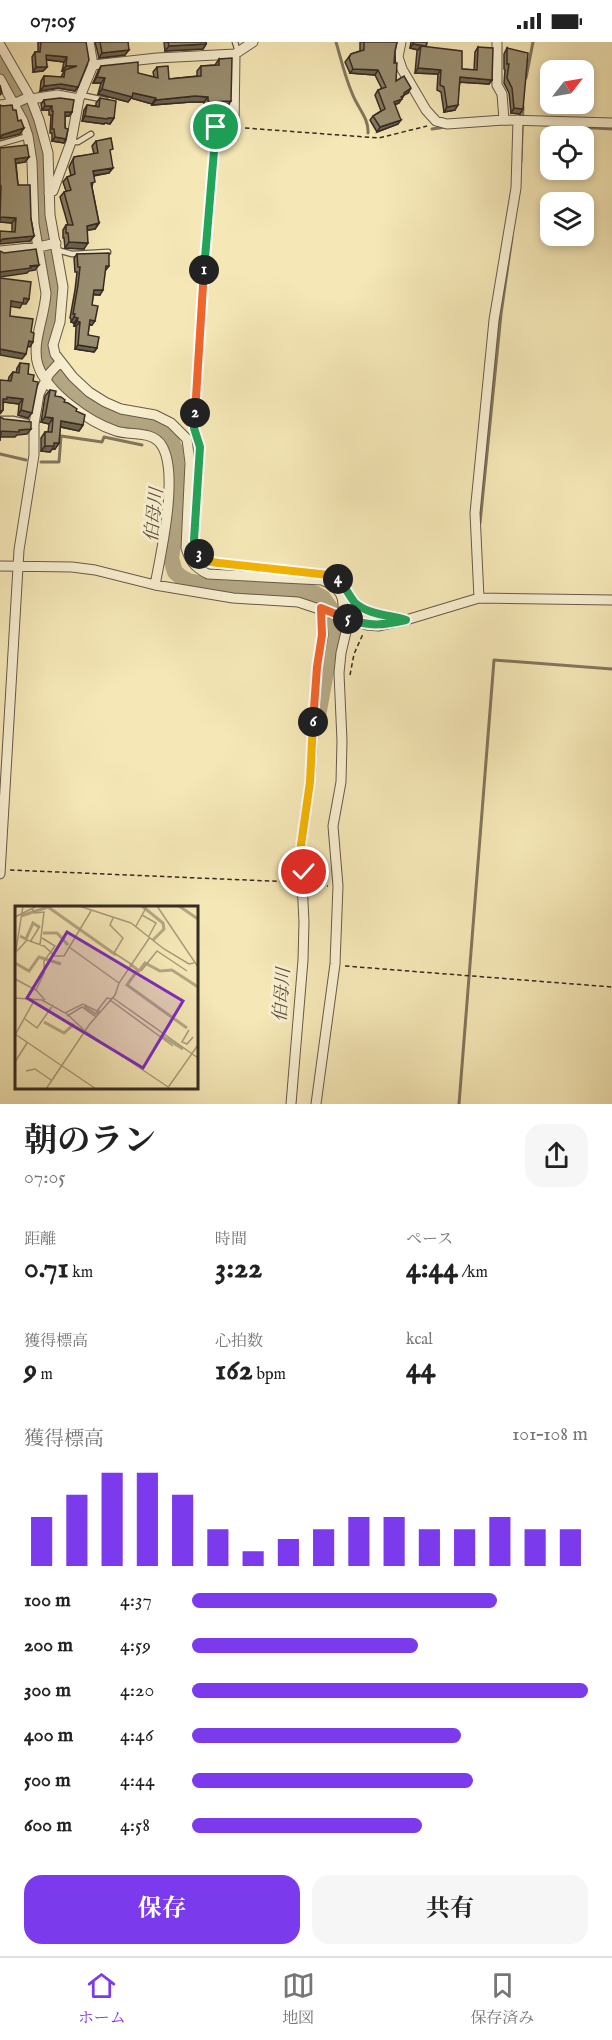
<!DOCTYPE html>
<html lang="ja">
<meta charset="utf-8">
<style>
body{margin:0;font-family:"IM FELL English","Noto Serif JP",serif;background:#f6f6f6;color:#222;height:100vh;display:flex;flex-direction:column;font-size:22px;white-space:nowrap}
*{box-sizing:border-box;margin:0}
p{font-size:20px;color:#767676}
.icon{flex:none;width:33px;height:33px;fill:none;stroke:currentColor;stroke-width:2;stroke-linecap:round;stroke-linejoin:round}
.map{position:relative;height:1062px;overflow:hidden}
.sheet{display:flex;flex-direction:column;background:#fff;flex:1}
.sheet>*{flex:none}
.needle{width:39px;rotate:59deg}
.fabs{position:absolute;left:540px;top:18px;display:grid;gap:12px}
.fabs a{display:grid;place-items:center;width:54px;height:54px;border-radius:12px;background:#fff;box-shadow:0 3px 9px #0003;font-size:30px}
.pin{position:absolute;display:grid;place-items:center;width:51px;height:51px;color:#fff;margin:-26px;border:3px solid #fff;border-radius:50%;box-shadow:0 2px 6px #0007}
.km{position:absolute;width:30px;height:30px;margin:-15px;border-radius:50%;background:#222;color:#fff;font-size:16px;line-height:30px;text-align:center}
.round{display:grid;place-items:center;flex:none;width:63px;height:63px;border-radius:18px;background:#f6f6f6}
.head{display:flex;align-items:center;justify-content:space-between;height:102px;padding:0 24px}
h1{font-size:33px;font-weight:700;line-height:45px}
.stats{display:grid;grid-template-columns:repeat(3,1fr);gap:9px;height:102px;padding:6px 24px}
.stats div{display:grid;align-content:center}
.stats b{font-size:30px;font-weight:700}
.stats small{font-size:16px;font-weight:400}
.stats p{font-size:16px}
.chart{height:168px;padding:12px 24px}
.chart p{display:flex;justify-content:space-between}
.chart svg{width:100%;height:108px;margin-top:6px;stroke:#7c3aed;stroke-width:6}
.action{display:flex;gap:12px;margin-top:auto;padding:12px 24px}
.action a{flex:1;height:69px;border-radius:18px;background:#7c3aed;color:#fff;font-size:24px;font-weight:700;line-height:69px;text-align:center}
.action a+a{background:#f6f6f6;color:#222}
ul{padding:0 24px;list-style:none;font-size:20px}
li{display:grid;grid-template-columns:96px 72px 1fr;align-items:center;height:45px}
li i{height:15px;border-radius:8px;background:#7c3aed}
.status{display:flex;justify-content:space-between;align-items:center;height:42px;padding:0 30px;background:#fff;direction:ltr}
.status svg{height:16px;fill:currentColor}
.dock{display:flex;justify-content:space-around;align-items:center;height:84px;border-top:2px solid #e0e0e0;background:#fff;font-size:16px;color:#767676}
.dock a{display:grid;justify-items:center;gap:3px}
.dock .on{color:#7c3aed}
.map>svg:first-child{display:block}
</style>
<div class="status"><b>07:05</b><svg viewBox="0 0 49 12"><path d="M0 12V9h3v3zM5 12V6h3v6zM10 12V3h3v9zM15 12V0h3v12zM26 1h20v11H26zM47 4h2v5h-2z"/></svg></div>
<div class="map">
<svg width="612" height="1062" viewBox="0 0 612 1062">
<rect width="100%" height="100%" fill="#f5e7b6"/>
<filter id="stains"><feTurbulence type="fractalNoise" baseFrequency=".00333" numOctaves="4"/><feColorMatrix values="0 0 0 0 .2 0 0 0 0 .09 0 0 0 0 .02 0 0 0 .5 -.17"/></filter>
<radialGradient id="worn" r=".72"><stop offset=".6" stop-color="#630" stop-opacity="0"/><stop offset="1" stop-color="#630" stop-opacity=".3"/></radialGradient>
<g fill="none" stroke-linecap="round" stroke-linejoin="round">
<path stroke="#82755d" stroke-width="3" d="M336,0C341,17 345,35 352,51C357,65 369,76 368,91
M526,36L533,0
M560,84L612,87
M432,87L446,85
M521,120L523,64
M0,412L26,418
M41,420H59L61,394L102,400L104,395L142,403
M480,481L501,272L512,195
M459,1062L494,618L612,627"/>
<path stroke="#b4a784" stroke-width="16" d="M0,23L37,95L44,187L55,250L53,271L43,304L44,312L49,325L78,358L96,369L119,377L155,383L164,388L170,395L175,407L178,436V469L171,516L175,530L181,535L188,539L222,546L306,549L316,552L323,556L333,570L335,580L316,685"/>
<defs>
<path id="service" d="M235,0L238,10
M81,53L105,58
M71,100H78L91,92
M0,102L28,94
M57,208L72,212L108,210
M0,377H13L27,380"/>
<path id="minor" d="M401,0L398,15L402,27L426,68L436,79L447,82L504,78L612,81
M497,0V43L502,52L504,78
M0,3L31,57L39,78L48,111L50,173L63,245L60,280L53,303L55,312L73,335L89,350L105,360L121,367L155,373L171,381L187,397L190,421L186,506C190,519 195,526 208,532L322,538C340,545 346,555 342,573
M93,23L157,16L235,12L253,0
M0,37L23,79L28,94L32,120L34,182L46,251C45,274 31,302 38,323C47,351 89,380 116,389C131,394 153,388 162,404C179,432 161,511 155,543
M31,57L57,53L79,57
M0,63L18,60L29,55
M234,85L235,12
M49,151L53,149L71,100L79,57L93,23L89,0
M0,209L39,205L56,201
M0,524L72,525L95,528L155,543L233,556L298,560L367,583L378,584L406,578L479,556L612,558
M479,556L475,471L494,278L516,146L518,78
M0,832L19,508L34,413V382L39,352L49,332L60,320
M291,1062L303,918L304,880L302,840L304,830L301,803L310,740L317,625L323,593L321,566
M316,1062L335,922L338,844L333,784L341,740L342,699L339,631L341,611L349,577"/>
</defs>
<use href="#service" stroke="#665a48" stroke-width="7"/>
<use href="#minor" stroke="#665a48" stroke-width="11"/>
<path stroke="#362b23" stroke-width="1.5" stroke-dasharray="4.5 3" stroke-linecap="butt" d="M245,86L379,96L427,84
M200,414V405L194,386L215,85H225
M201,515L205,519L240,523
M353,557L368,569L382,572
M350,633L354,612L363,592
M10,828L293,840
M312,843L328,844
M345,924L612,945"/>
<use href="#service" stroke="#f8efd0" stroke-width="4.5"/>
<use href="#minor" stroke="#f8efd0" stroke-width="9"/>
</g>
<path fill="#84795f" stroke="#362b23" stroke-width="1.5" d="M38,0H86L78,45L75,49L58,46L40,49L41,39L44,34L61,35L64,29H62L64,20L46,18L47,25L43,29L33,30L32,15L35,10H38Z
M95,0H128L125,13L99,16Z
M164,0H206V2L203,7L165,9Z
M360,0H397L395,9L396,39L408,51L404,53L399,61L395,63L398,82L377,90L370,78L373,74L381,69L375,53L378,48L382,47L375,33L350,31L345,20L351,12L360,9Z
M411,0H427L426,5L462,27L474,28L475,10L478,5L492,38L489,42L460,40L455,68L444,70L441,50L437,48L438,32L415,31L417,9L418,8L410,6Z
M507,6L520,72L511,71L509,51L504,41L505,28L504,27V12Z
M219,17L227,65H206L204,64V60H191L152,63V62L131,56L128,60L98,52L101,41H93L98,29L101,24L154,35L153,30L157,25L169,37L197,34V29L201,24L215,23Z
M100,56L114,76L110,82L105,81L104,82L82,79L84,68L87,63L96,64V61Z
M44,58L72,70L69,74H65V86L66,97L64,101L52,99V91H50L51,73H49V68H42L41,62Z
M96,99L110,111L109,131L94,134L92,145L99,181L95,187L87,188L84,207L65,206L64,196H63V188L66,183H68L60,155L64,150L66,149L63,140L67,135L71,134L69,125L74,115L94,112L92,104Z
M0,106L29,115L25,120L16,121L18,143L31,177L34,194L30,199L12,190V181L0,180Z
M77,212L109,224L105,229L100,253H93L92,263V283H89L88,293L97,306L94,310L75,307L76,284H74V281L71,280V277L70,276L75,248L77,230H75L74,216Z
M20,321L28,332V376L18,373L19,362L4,360L3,362V368L0,372L9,335L13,330L16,331L17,326Z
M50,348L55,354L76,369L83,383L79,389L60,385L59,401L55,407L53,406L50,410L41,409V396L45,390H48L49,382L41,380L45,354Z"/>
<path fill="#6b634e" stroke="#362b23" stroke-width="1.5" d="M206,2L203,7L165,9L169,4Z
M413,2L426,4L423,8L421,4L418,8L410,6Z
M129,8L125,13L99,16L102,11Z
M46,13L67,15L64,20L43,17Z
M66,24H77L73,29H62Z
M36,25H47L43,29L33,30Z
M418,26L441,28L438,32L415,31Z
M353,27L378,28L375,33L350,31Z
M97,35L105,36L101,41H93Z
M460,35L492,38L489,42L457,40Z
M61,42L78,45L75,49L58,46L40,49L44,44Z
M411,46L408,51L404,53L399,61L391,64L394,60L404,51Z
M102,47L133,51L156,56L152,62L131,56L128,60L98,52Z
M195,54L208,55L204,60H191L152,63L156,58Z
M231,59L227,65H206L210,60Z
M458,63L455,68L444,70L447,65Z
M45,64H52L49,68H42Z
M514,66L523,67L520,72L511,71Z
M65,70H72L69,74H62Z
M85,74L114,76L110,82L105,81L104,82L82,79Z
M401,78L398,82L377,90L380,85Z
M24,86L20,92L0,97L2,93Z
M55,95L66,97L64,101L52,99Z
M29,115L25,120L12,122L15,117Z
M113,126L109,131L89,134L93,129Z
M0,175L16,176L12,181L0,180Z
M99,181L95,187L83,189L87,184Z
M34,194L30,199L0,202V199L3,197Z
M69,200L88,201L84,207L65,206Z
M39,223L35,228L29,229L27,231L0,235V230Z
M94,248H103L100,253L91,252Z
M24,256L29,257L26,262H22L20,266L8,264L11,259Z
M74,275L78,276L74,281L71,280Z
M90,278L95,279L92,283H87Z
M77,279L80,280L76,284H74Z
M29,299L33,300L30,305L25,304Z
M78,303L97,306L94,310L75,307Z
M0,307L26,312L22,317L0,313Z
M7,355L23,357L19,362L4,360L3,362V357Z
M21,368L32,371L28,376L18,373Z
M45,375L53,376L49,382L41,380Z
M61,379L83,383L79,389L57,384Z
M31,387L27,392L17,393L15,395H0L1,389Z
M54,401H59L55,407L53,406L50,410L41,409L45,404Z"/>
<path fill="#998d6f" stroke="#362b23" stroke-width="1.5" d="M41,0H86L89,18L78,45L61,42L44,44V34L64,35L65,28L77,24H66L67,15L46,13L47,25H36L35,10H40Z
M100,0H128L129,8L102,11Z
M168,0H206V2L169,4Z
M364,0H397L395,9L394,21H397L396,39L404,34L411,46L404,51V53L401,55L402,57L394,60L401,78L380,85L373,74L385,67L378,48L386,45L378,28L353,27L349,16L351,12L364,8Z
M414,0H427L426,4L413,2Z
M421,4L462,9V27L477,28L478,5L493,6L492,38L460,35L458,63L447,65L444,45L440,43L441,28L418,26Z
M507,6L528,11L523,67L514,66L512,46L507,36L509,22H507Z
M232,16L231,59L210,60L208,59V55L195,54L156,58V56L133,51L132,55L102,47L105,36L97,35L101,24L138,20V31L158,36L157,25L168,24L169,37L201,34V24L219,23V17Z
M0,43L2,51L0,53Z
M60,56L74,58L72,70H65V86L68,87L66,97L55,95L54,87H52L53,69H52V64H45L44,58Z
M100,56L116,59L114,76H108L107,77L85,74L87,63L99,65Z
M0,63L2,64L12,63L13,68H16L18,79L21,78L24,86L2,93L0,96Z
M111,96L113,107L110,108L113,126L93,129L95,140L91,141L99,181L87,184L88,201L69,200L68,191H66V183H73L64,150L71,148L67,135L75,132L73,119L74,115L98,111L96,99Z
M27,103L29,115L15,117L18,143H30L31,177L34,194L3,197L0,199V189L15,190L16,176L0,175L1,144L0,143V106Z
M36,207L39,223L30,224L31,226L0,230V209L4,211Z
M109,211V224H106L103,248H94L92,263L98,264L95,279L90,278L88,293L99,295L97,306L78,303L80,280L77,279L78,276L74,275L75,272H73L78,243L80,225H78L77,212Z
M0,236L31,240L29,257L24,256L23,261L11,259L10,274L33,277L31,290L34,291L33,300L29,299L26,312L0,307Z
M20,321L29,322L28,332L34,333L33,339L38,340L32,371L21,368L23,357L7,355V357H3V368L0,370V338L11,339L13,330L19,331Z
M50,348L56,349L55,354L61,355L65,358L64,360L68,361L77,367L76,369L85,373L83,383L61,379L59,401H54V404H45V390H52L53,376L45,375Z
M0,375L4,377L31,380V387L19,388V390L1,389L0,399Z"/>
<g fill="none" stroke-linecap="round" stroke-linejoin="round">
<defs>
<path id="split-1" d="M204,228L216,85"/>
<path id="split-2" d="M195,371L204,228"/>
<path id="split-3" d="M195,371L194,386L200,405L194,498L195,509L199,512"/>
<path id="split-4" d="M199,512L205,519L219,521L329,533L338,537"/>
<path id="split-5" d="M338,537C345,544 349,554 355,561C369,573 390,573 406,578C383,583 371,585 348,577"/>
<path id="split-6" d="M313,680L317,625L322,593L321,566L348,577"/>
<path id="split-7" d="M304,830L301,803L310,740L313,680"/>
</defs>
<use href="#split-1" stroke="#fff" stroke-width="12"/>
<use href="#split-2" stroke="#fff" stroke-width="12"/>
<use href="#split-3" stroke="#fff" stroke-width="12"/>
<use href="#split-4" stroke="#fff" stroke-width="12"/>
<use href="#split-5" stroke="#fff" stroke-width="12"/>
<use href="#split-6" stroke="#fff" stroke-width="12"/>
<use href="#split-7" stroke="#fff" stroke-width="12"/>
<use href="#split-1" stroke="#22a559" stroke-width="8"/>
<use href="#split-2" stroke="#f0652b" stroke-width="8"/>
<use href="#split-3" stroke="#22a559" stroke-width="8"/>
<use href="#split-4" stroke="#f5b400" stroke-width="8"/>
<use href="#split-5" stroke="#22a559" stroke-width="8"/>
<use href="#split-6" stroke="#f0652b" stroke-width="8"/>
<use href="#split-7" stroke="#f5b400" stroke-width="8"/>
</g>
<g text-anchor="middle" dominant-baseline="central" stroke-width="6" stroke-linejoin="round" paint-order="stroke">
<g font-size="18" font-style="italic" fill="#5c5040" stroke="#f8efd0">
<text transform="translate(155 473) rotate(-84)">伯母川</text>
<text transform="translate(283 953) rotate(-86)">伯母川</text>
</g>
</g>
<g transform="translate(15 864)">
<rect width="183" height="183" fill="#f5e7b6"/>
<path fill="none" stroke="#b4a784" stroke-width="3" d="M127,0L148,17L149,23L138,34M164,0L183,13M6,10L33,1L101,49M28,27H42L53,39M5,30L11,33L18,17L24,21M0,57L14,65L24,51L46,58M115,58L124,65L130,57L145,65L157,64L183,81M122,65L112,79L172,122M69,100L80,108L85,105M29,116L49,127L59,118M147,130L168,143"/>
<path fill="none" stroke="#a99c7b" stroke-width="1.5" d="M64,0L116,17L149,43L174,58L179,57M142,0L183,61M17,3L20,7L29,6L25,39M127,9L141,17L134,30M0,11L22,0M98,12L95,19L108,32L99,47L116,58M121,20L132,0M15,36L25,20M54,41L104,77M2,45L12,34L29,40L40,50H49L76,5M0,50L8,0M126,65L142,45L172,65M0,73L21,84L30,94M21,84L29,67V55L40,40L27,32M0,92L27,94L50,107L68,98L82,105L92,92L97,93M98,92L183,152M95,94L158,140M51,107L70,125L156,183M52,110L67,101L81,111M10,113L22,122L38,99M174,124L167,136L172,138L178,131M0,128L81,183M0,129L20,93M0,156L12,137M11,165L20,163L36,174M31,183L74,119L100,89L104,77L135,31M152,183L183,139"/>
<path fill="#7b2cbf" fill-opacity="0.15" stroke="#7b2cbf" stroke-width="3" d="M52,26L168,95L128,162L12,92Z"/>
<rect width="183" height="183" fill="none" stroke="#362b23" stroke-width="3"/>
</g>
<rect width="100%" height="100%" filter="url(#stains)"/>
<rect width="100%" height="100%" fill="url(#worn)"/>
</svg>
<div class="fabs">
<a><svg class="needle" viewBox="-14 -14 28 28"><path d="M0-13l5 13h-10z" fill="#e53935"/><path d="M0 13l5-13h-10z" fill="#767676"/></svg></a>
<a><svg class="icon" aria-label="locate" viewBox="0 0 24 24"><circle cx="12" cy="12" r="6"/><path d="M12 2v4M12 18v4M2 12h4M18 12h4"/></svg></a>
<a><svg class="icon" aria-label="layers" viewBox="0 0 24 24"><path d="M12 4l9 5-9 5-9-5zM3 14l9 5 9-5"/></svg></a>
</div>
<div class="pin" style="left:216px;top:85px;background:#1e9e55"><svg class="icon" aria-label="arrive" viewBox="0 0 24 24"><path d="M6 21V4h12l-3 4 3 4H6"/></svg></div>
<div class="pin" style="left:304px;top:830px;background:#d93025"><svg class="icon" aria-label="check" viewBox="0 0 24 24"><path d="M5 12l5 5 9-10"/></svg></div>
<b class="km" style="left:204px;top:228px">1</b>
<b class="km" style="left:195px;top:371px">2</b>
<b class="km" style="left:199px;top:512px">3</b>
<b class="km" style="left:338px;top:537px">4</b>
<b class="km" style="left:348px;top:577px">5</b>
<b class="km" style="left:313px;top:680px">6</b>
</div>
<section class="sheet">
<div class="head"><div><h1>朝のラン</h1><p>07:05</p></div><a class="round"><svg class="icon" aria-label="share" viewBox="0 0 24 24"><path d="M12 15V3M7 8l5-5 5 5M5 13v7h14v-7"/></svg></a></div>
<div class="stats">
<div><p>距離</p><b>0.71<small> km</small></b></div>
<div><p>時間</p><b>3:22</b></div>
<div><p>ペース</p><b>4:44<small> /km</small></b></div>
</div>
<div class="stats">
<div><p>獲得標高</p><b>9<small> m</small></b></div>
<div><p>心拍数</p><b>162<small> bpm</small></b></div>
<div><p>kcal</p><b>44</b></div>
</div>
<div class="chart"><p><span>獲得標高</span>101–108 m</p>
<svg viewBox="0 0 160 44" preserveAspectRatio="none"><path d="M5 44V24M15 44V15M25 44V6M35 44V6M45 44V15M55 44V29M65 44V38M75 44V33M85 44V29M95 44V24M105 44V24M115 44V29M125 44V29M135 44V24M145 44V29M155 44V29"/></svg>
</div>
<ul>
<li><b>100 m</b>4:37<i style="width:77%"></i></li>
<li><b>200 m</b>4:59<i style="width:57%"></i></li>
<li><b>300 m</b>4:20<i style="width:100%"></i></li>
<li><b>400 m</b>4:46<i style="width:68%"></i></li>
<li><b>500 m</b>4:44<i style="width:71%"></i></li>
<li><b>600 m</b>4:58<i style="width:58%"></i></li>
</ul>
<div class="action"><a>保存</a><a>共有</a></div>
</section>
<nav class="dock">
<a class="on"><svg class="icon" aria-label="home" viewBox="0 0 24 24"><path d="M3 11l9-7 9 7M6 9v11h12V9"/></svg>ホーム</a>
<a><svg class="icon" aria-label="map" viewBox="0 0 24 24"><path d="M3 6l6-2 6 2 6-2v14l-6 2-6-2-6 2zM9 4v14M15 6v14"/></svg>地図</a>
<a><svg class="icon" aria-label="saved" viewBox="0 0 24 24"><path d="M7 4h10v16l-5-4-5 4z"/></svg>保存済み</a>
</nav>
